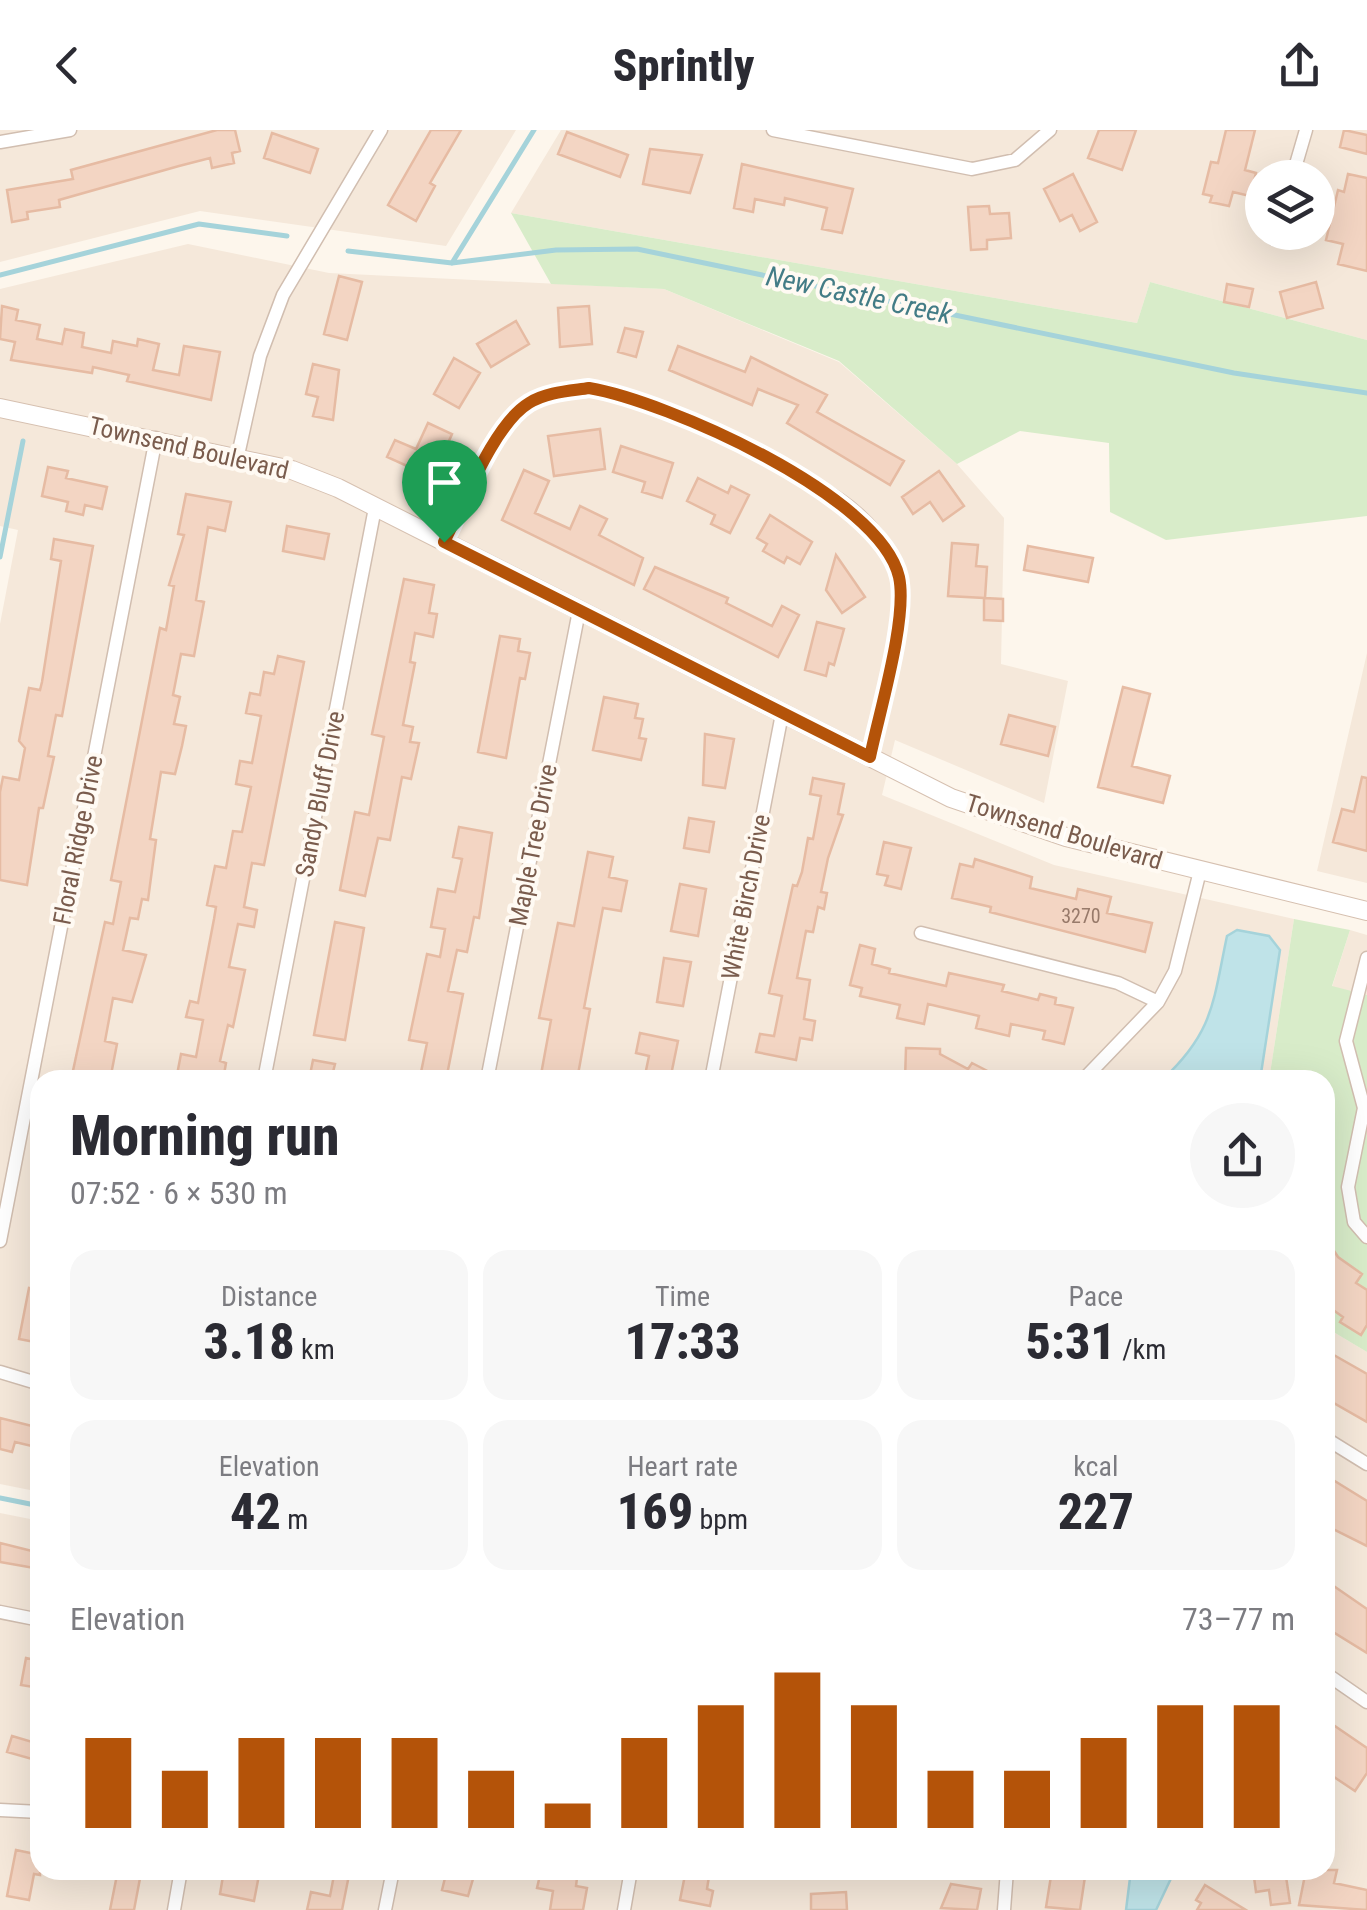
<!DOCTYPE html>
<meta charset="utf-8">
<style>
body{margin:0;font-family:"Roboto Condensed",sans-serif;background:#f7f7f7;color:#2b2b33;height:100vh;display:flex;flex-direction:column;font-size:38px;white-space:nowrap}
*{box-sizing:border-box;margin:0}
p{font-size:32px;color:#7c7c81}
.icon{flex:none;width:55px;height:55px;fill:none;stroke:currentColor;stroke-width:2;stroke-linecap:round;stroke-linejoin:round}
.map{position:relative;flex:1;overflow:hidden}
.drawer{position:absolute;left:30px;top:940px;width:1305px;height:810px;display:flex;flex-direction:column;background:#fff;border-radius:30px;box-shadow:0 10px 40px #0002}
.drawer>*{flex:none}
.controls{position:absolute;left:1245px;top:30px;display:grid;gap:20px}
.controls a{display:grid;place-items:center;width:90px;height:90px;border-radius:50%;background:#fff;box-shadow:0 10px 40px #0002;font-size:50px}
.pin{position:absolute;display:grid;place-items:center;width:85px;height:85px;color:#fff;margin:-102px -42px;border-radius:50% 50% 50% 0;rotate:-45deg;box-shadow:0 0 10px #0007}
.pin .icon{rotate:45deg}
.round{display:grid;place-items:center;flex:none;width:105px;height:105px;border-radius:52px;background:#f7f7f7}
.headline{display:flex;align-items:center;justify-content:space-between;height:170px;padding:0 40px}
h1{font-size:55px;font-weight:800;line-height:75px}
.stats{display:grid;grid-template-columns:repeat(3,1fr);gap:15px;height:170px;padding:10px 40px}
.stats div{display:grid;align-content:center;border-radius:25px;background:#f7f7f7;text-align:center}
.stats b{font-size:50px;font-weight:800}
.stats small{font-size:28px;font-weight:400}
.stats p{font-size:28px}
.chart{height:280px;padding:20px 40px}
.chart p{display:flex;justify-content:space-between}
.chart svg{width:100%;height:180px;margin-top:10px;stroke:#b45309;stroke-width:6}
header{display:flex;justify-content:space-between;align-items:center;height:130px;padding:0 40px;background:#fff;font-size:45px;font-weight:800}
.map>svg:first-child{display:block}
</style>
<header><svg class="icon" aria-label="back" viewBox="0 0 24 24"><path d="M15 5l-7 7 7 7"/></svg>Sprintly<svg class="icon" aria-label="share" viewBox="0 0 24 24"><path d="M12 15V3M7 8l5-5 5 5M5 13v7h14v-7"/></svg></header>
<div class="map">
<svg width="1367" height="1780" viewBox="0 0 1367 1780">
<rect width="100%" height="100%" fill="#fdf6ec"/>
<path fill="#f5e8da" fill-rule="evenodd" d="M0,0H516L446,116L200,81L0,132Z
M561,0H1367V210L1150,152L1137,193L511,83ZM1262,48H1318V102H1262Z
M188,114L329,143L664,159L839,232L957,334L1004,388L1001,534L1068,551L1044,673L895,610L882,665L1054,735L1294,789L1269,950H40V1362L0,1354V494L18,400L0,396V159Z
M1367,523V753L1317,741Z
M1350,800L1367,805V865L1332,857Z
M1325,1197L1367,1222V1780H0V1383L40,1391V1740H1325Z"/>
<path fill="#d8ecc9" d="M511,83L1137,193L1150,152L1367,210V386L1166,410L1110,382L1109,313L1020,301L957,334L839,231L664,159L551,154Z
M1294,789L1350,800L1332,856L1367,865V1222L1325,1197V950H1269Z"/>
<path fill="#bfe3e8" stroke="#a5d3da" stroke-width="2.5" d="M1237,800L1269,806L1280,820L1260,950H1162C1214,902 1213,872 1227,806Z
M1131,1740H1175L1156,1780H1126Z"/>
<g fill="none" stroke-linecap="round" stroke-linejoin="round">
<path stroke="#a5d3da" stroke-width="5" d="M348,121L452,133L556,120L637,119L1234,243L1367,263
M452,133L534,0
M0,145L199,94L287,106
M0,427L23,311
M0,1368L40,1376"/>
</g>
<path fill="#f3d5c3" stroke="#e6bba3" stroke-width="2.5" d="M217,0H235L240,21L232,23L234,33L212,38L210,28L179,36L59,70L60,77L27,82L28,89L12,92L7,60L73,49L71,40Z
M431,0H461L430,53L435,56L416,91L388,75Z
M1099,0H1136L1122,40L1088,28Z
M1226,0H1255L1245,40L1256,43L1250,66L1233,62L1229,76L1210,72L1212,66L1203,64L1211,32L1218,33Z
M1344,0L1367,5V24L1340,17Z
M567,2L628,25L620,47L558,24Z
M272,3L318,19L310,43L264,28Z
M650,19L702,25L690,63L643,54Z
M742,34L853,59L842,103L822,99L827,78L785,68L784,75L755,69L753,82L734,78Z
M1073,44L1097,92L1080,101L1072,85L1060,91L1044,59Z
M1348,44L1367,48V141L1338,134L1343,114L1326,110L1338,60L1344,62Z
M989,76L990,84L1009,83L1011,108L987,110V119L971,120L968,77Z
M339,146L362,152L347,210L324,204Z
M1316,152L1323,178L1287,188L1280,162Z
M1227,154L1253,159L1249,177L1224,172Z
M2,176L18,180L16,190L40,195L37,209L62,214L65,199L84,203L82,217L111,223L113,211L137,216L138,209L159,214L153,240L179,245L184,216L220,222L211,270L127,251L129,245L93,237L92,243L11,230L15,212L0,209Z
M589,176L592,214L560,217L558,178Z
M516,191L529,214L491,237L477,214Z
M625,198L643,202L636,227L618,222Z
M678,216L745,242L751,227L827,265L817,282L904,331L890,355L787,293L798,275L758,259L752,275L669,240Z
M454,228L480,243L459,278L434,264Z
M313,234L339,240L333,290L313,286L318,267L306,264Z
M428,293L452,304L437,338L421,330L416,340L387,327L395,310L416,319Z
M600,299L605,339L554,346L548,306Z
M621,316L673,333L662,368L642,362L645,352L613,342Z
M48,337L68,341L66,348L107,357L102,379L85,375L83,385L66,381L68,372L42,366Z
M524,340L549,351L535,383L570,399L580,376L607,389L599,405L643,428L634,455L502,390Z
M939,341L964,376L943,391L930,372L913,384L902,367Z
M698,348L728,363L731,356L749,365L730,403L711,394L715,385L687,371Z
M186,364L231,372L225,401L208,397L196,470L204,472L194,526L181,524L173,565L180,567L174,594L186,596L182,616L175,644L161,642L150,709L156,710L148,770L142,769L138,789L130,788L123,820L146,825L132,872L113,868L105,911L117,914L110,950H71L105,792L113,794L121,752L111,750L160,498L166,500L174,456L169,455L184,405L178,404Z
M770,385L812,412L800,434L787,427L784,433L763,421L767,414L757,408Z
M287,396L329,404L324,429L283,421Z
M54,409L93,416L62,586L56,585L48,626L54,627L43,678H39L27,755L0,750V662L3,647L19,650L25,618L19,611L29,558L40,560L42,552L61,431L51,429Z
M952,413L978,415L976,436L987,437L985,468L1003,469V491L984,490V468L948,466Z
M1028,416L1093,428L1088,452L1024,440Z
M836,425L865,467L842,483L826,460Z
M655,437L728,468L726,473L772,496L782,476L799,485L778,527L644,459Z
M404,449L434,455L429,483L437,484L433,507L415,503L410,532L415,533L403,595L413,597L410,612L419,613L411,649L402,647L390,710L378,708L365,766L340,760L355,682L369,685L384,607L372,604Z
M817,492L844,499L834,535L829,533L826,546L805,540Z
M500,506L520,509L518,521L530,523L525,549L520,548L506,628L478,622Z
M278,526L304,532L264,735L252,733L244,777L257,780L254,797L238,794L229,837L245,840L233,897L228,895L220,931L226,933L223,950H176L181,924L196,927L203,890L186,887L190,871L198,873L214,789L216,777L207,775L215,736L226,738L233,701L242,702L251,657L236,654L240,631L252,633L261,586L246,583L250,563L260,565L264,542L274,544Z
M1123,557L1150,564L1132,636L1170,646L1163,673L1098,657Z
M604,567L638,574L635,588L643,589L639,608L646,609L641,630L593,620Z
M1009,585L1055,597L1048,626L1001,614Z
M705,604L734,609L725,658L703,655Z
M1362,647L1367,648V721L1333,712L1342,679L1354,682Z
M813,648L844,654L838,684L843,685L828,728L821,762L827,763L824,779L818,777L813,802L806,801L797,848L810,850L804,889L815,891L812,910L800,908L796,930L756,922L760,904L774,906L782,866L769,863L793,755L797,756L802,742L808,708L813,709L821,666L810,664Z
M689,688L714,692L709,722L684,718Z
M459,697L492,703L479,788L474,787L467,822L457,820L448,861L463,864L446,950H438L420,947L427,913L409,910L427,824L440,827L445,799L431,797L438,759L455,762L462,729L453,727Z
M884,712L911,718L901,759L885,755L888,746L877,744Z
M588,722L613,727L609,747L627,751L621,781L603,778L584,878L590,879L577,950H540L551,890L539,888L558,793L574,796Z
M975,729L1032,747L1030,758L1076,769L1078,759L1111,767L1107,783L1152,793L1145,822L990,782L991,777L952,768L960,734L973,737Z
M680,754L706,759L698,806L671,801Z
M335,792L364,798L345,910L314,905Z
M860,815L875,819L872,834L890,839L889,843L946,856L949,843L1004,855L1002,861L1038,870L1040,864L1056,868L1055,874L1073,878L1064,914L1043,909L1045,901L1011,894L1009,906L976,898L979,886L928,874L924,894L897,888L900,875L860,866L862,858L850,855Z
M664,828L691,832L683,876L657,872Z
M640,903L678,911L670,950H644L649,926L636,923Z
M906,918L940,919V924L968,939L972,933L1005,950H905Z
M313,930L335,934L331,950H309Z
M1325,1107L1338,1127L1362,1144L1356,1153L1367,1160V1195L1361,1205L1340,1192L1343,1187L1325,1174Z
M29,1158L40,1160V1213L19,1209Z
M1325,1220L1367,1244V1292L1325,1268Z
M0,1288L40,1298V1318L15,1312L12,1322L0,1319Z
M1325,1345L1367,1371V1416L1325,1395Z
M0,1413L40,1423V1439L0,1432Z
M1325,1450L1367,1479V1523L1325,1497Z
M26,1528L40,1531V1558L21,1555Z
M1329,1592L1367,1618V1643L1355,1661L1325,1641V1600Z
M12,1606L36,1613L32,1629L7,1622Z
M16,1720L40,1725V1745L34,1744L29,1770L7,1766Z
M118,1740L141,1743L134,1780H110Z
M224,1740L259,1745L254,1771L220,1764Z
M335,1740H350L342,1780H307L311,1762L330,1766Z
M447,1740H467L465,1747L473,1749L468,1766L442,1760Z
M686,1740H710L707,1759L713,1761L710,1776L680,1770Z
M1052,1740H1086L1080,1780L1046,1777Z
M1253,1740H1285L1290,1773L1271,1775L1269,1760L1256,1762Z
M1306,1740H1337L1334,1753L1367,1760V1780L1299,1775Z
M541,1741L577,1748L576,1756L587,1758L583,1780H550L553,1761L537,1758Z
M951,1754L981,1759L977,1780L941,1778Z
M1205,1755L1246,1780H1197L1201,1773L1196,1770Z
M846,1762L847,1780H811V1764Z"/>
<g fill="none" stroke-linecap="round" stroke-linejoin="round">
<defs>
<path id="street" d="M773,0L972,39L1015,30L1050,0
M0,12L70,0
M1292,48L1306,0
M1274,109L1276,102
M238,325L260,226L283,165L381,0
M444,412C464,374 495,290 532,272C549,263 572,258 591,259C649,262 789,336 840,370C865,387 892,417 899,447C908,489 879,582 870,627
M921,803L1118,853L1158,872
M1367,828L1346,911L1364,978L1348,1057L1354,1092L1367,1107
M264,950L375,378
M487,950L579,481
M711,950L782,584
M1083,950L1158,872L1175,841L1200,741
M0,1111L156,308
M0,1242L40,1254
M1325,1308L1367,1334
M0,1482L40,1490
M1325,1543L1367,1572
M0,1680L40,1682
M174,1780L181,1740
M385,1780L393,1740
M624,1780L631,1740
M1004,1780L1007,1740"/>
<path id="secondary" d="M0,278L292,340L338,358L951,668L1066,707L1367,781"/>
</defs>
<use href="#street" stroke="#d1beb0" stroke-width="15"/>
<use href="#secondary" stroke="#d6c0b0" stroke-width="20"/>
<use href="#street" stroke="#fff" stroke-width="12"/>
<use href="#secondary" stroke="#fff" stroke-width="18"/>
</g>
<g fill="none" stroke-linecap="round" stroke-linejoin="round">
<defs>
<path id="route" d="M589,258C666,271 880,365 899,447C908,488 879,583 870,627L444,412C464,374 493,295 529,273C547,262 569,261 589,258Z"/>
</defs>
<use href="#route" stroke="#fff" stroke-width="20"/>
<use href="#route" stroke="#b45309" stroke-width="12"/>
</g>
<g text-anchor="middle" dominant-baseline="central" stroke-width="8" stroke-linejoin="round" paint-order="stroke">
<g font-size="20" fill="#987a6a">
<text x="1081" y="786">3270</text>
</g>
<g font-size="25" fill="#7a5c4d" stroke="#fffaf3">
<text transform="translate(189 318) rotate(13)">Townsend Boulevard</text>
<text transform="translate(320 664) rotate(-79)">Sandy Bluff Drive</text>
<text transform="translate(1064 702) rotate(17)">Townsend Boulevard</text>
<text transform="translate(78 710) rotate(-79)">Floral Ridge Drive</text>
<text transform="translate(533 715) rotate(-79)">Maple Tree Drive</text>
<text transform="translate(746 767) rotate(-79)">White Birch Drive</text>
</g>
<g font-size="28" font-style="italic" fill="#437c86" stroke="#fffaf3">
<text transform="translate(859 165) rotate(12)">New Castle Creek</text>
</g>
</g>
</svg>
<div class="controls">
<a><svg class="icon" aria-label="layers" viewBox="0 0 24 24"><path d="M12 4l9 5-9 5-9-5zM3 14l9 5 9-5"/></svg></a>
</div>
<div class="pin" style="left:444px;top:412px;background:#1e9e55"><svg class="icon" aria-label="arrive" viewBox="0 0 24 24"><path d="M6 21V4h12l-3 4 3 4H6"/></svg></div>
<section class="drawer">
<div class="headline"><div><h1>Morning run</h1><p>07:52 · 6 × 530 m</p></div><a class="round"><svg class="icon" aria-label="share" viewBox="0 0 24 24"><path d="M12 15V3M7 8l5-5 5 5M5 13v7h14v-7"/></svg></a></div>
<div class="stats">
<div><p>Distance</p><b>3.18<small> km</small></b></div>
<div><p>Time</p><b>17:33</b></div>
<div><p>Pace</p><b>5:31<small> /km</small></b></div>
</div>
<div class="stats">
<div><p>Elevation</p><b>42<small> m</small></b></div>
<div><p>Heart rate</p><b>169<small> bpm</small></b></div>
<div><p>kcal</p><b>227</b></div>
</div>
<div class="chart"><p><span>Elevation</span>73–77 m</p>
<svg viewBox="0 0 160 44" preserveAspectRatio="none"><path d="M5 44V22M15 44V30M25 44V22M35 44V22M45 44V22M55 44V30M65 44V38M75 44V22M85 44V14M95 44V6M105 44V14M115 44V30M125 44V30M135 44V22M145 44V14M155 44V14"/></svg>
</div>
</section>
</div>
